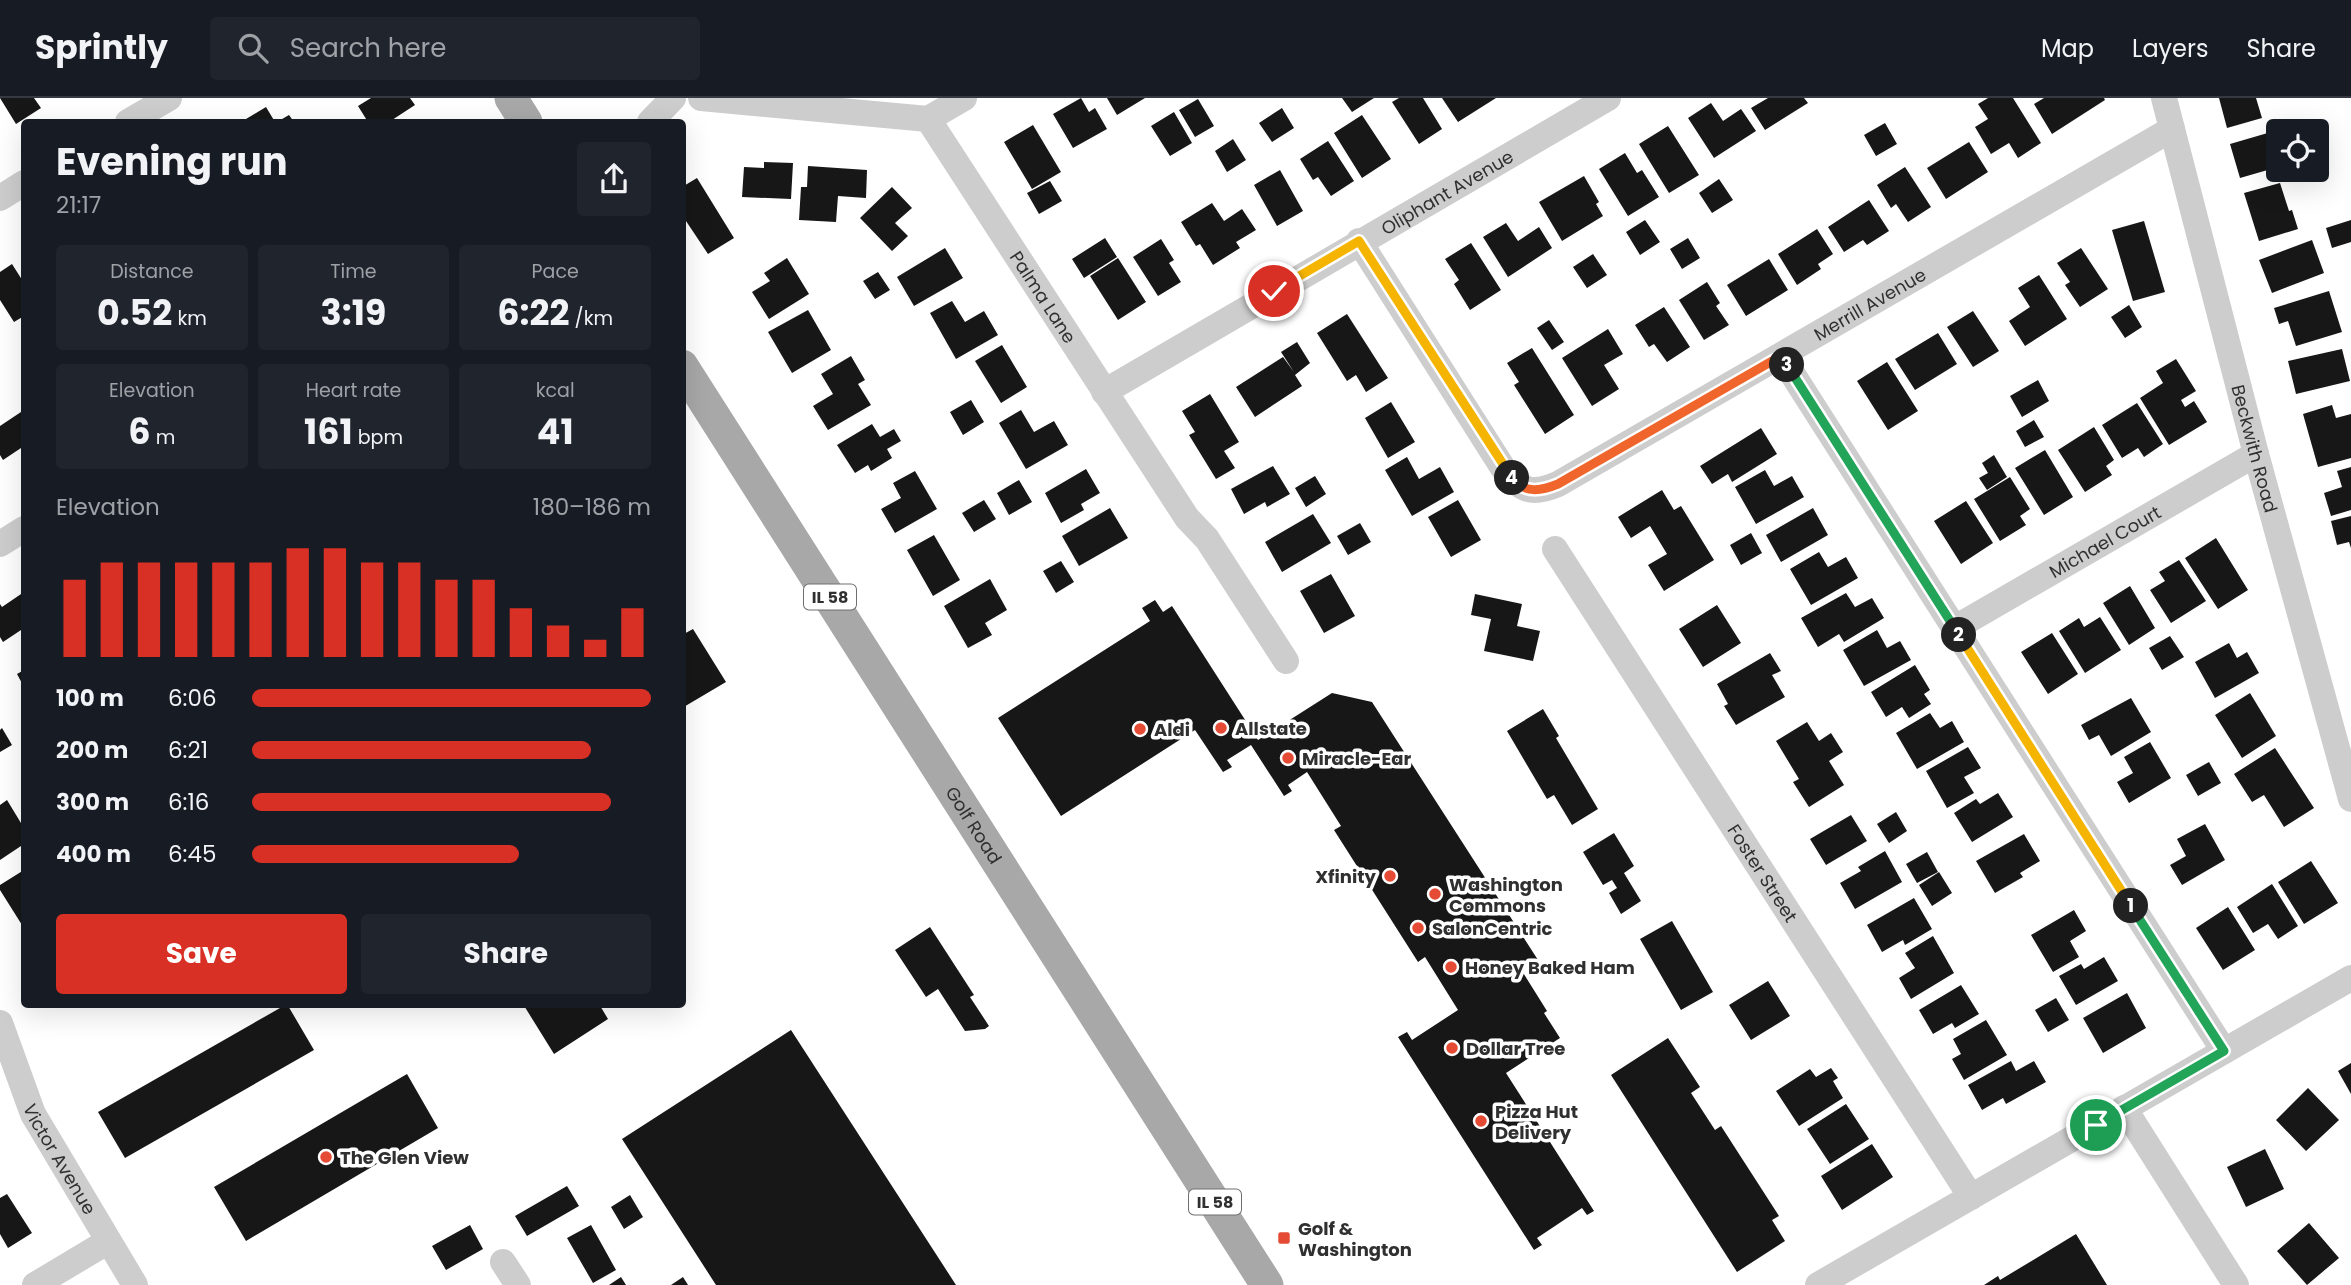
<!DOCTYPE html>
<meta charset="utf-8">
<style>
body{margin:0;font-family:Poppins,sans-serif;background:#20242c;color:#f1f3f6;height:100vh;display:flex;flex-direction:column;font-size:26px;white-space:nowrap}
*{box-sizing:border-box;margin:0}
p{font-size:23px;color:#9ea1a6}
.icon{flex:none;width:38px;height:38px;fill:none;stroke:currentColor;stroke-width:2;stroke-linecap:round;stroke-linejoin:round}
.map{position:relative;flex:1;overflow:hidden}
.sheet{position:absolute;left:21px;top:21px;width:665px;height:889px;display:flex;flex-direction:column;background:#171b24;border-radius:7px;box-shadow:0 7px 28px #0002}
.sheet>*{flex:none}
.fabs{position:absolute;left:2266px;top:21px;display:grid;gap:14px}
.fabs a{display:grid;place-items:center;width:63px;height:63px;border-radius:7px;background:#171b24;box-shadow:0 7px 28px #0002;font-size:35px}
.pin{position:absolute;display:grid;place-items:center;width:60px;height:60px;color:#fff;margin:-30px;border:4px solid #fff;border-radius:50%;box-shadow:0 2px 7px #0007}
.km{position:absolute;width:35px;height:35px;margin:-18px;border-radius:50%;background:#222;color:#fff;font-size:19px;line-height:35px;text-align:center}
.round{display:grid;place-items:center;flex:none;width:74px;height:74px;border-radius:7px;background:#20242c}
.overview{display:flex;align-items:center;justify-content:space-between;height:119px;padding:0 35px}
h1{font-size:38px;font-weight:700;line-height:52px}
.stats{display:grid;grid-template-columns:repeat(3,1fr);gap:10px;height:119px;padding:7px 35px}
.stats div{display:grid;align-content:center;border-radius:7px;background:#20242c;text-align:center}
.stats b{font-size:35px;font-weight:700}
.stats small{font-size:19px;font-weight:400}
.stats p{font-size:19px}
.chart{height:196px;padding:14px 35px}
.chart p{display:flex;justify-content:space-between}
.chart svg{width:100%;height:126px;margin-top:7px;stroke:#d93025;stroke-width:6}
.action{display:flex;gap:14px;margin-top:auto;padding:14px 35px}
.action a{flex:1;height:80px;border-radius:7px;background:#d93025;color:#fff;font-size:28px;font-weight:700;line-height:80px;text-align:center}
.action a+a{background:#20242c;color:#f1f3f6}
ul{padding:0 35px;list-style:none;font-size:23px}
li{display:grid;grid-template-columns:112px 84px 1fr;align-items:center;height:52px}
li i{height:18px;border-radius:9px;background:#d93025}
header{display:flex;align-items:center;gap:42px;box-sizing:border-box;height:98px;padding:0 35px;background:#171b24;border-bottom:2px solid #363941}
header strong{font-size:33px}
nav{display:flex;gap:38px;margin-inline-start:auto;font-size:24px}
.search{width:490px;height:63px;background:#20242c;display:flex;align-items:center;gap:18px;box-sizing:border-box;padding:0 24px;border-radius:7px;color:#9ea1a6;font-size:26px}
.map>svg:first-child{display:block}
</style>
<header>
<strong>Sprintly</strong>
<div class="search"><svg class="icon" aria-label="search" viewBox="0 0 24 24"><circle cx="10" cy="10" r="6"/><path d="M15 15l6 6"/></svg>Search here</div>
<nav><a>Map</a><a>Layers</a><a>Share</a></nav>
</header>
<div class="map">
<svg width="2351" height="1187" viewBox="0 0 2351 1187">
<rect width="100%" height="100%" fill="#fff"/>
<path fill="#171717" d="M0,0H34L41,10L16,26Z
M371,0H410L415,7L389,24H368L358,8Z
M1081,0L1089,14L1095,10L1107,31L1073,50L1053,16Z
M1107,0H1145L1117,17Z
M1342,0H1374L1352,14Z
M1399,0H1423L1442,31L1419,46L1392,4Z
M1442,0H1496L1458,24Z
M1768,0H1804L1808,5L1765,32L1751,10Z
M1988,0H2013L2041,45L2018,60L2009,45L1991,56L1975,29L1988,21L1978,6Z
M2044,0H2104L2105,2L2052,36L2034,6Z
M2219,0H2256L2262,20L2227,30Z
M1198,1L1214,28L1195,39L1179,12Z
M1711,5L1723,23L1741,11L1756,33L1714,60L1688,20Z
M266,9L275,24H241Z
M1282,10L1294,30L1272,44L1259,25Z
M1174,14L1192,45L1170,58L1151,28Z
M289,17L294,24H277Z
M1362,17L1391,61L1362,80L1334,35Z
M1885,25L1897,46L1876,58L1864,37Z
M1033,27L1061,74L1032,91L1004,44Z
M1668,28L1699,77L1669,95L1639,46Z
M2278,32V69L2240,80L2230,46Z
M1233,41L1246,62L1227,74L1215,53Z
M1328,43L1354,83L1331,98L1318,79L1313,82L1300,61Z
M1969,44L1988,74L1946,101L1927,70Z
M1625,55L1637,75L1642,72L1659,99L1628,118L1599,71Z
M764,64L793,65L791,101L742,99L744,69L764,70Z
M808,68L867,72L866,100L838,98L836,124L799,122L801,89H807Z
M1905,69L1931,109L1908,124L1896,106L1891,110L1877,87Z
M1280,72L1303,113L1277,128L1254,87Z
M1584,78L1599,104L1596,106L1603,118L1562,143L1539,104Z
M697,80L734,140L708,156L682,117L685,114L682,110V89Z
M1719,81L1733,102L1712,115L1699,95Z
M1050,83L1062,103L1039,116L1027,95Z
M2280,85L2289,113L2292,112L2298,131L2259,143L2244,95Z
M892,89L912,110L895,125L908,138L892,153L860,120Z
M1869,102L1889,133L1867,147L1863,142L1844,154L1828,129Z
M1212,105L1224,123L1242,111L1256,132L1236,144L1240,150L1213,167L1200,146L1196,148L1181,124Z
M1645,122L1660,144L1640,157L1626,134Z
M2351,122V144L2332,150L2326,130Z
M2144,123L2165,194L2133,203L2112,132Z
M1506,125L1518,143L1539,129L1552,150L1508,179L1483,139Z
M1817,131L1833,156L1818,166L1821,171L1797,187L1778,156Z
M1105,140L1117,159L1084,180L1072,161Z
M1688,140L1700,160L1682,171L1670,151Z
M1161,141L1174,162L1169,165L1181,184L1158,198L1133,159Z
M2312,142L2324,175L2272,195L2259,162Z
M1471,145L1501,192L1470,212L1454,186L1459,182L1445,161Z
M945,150L963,180L914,208L897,179Z
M2081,150L2108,191L2080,209L2065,187L2070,184L2057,165Z
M1593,156L1607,177L1587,190L1573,169Z
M787,160L809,196L769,221L752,194L770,183L764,175Z
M1118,160L1146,204L1118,222L1090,178Z
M1769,161L1788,192L1746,218L1727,187Z
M12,166L24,185V218L14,224L0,202V174Z
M878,174L890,192L875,201L863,183Z
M2039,177L2067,221L2025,248L2009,223L2030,209L2018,190Z
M1707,184L1720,205L1716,208L1729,227L1704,242L1679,202Z
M2329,193L2342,234L2296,248L2288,223L2279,226L2274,210Z
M952,203L965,224L984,213L998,237L956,261L930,215Z
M2129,207L2142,229L2125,240L2111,219Z
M1664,209L1690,249L1667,264L1654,246L1649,249L1635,227Z
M808,212L831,252L792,275L768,234Z
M1973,213L1999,253L1973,269L1947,229Z
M1347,216L1388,280L1366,294L1356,277L1347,283L1317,235Z
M1549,222L1564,244L1552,252L1537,230Z
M1608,231L1623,256L1604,267L1619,291L1592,308L1562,260Z
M1938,235L1957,266L1915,292L1895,261Z
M1297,244L1310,265L1295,277L1302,288L1255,319L1236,289L1283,259L1294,274L1281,254Z
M1002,247L1027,289L1001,305L975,263Z
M1532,250L1574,317L1545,336L1514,287L1519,284L1507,265Z
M2342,251L2350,283L2296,296L2288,263Z
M851,258L865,282L858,286L871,307L828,332L813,308L833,296L821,276Z
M2176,261L2196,293L2181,302L2185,309L2194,303L2207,324L2169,347L2140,300L2163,285L2156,273Z
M1887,264L1918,313L1888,332L1857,283Z
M2038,282L2049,303L2022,319L2010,298Z
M1210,296L1239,344L1224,353L1235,370L1216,381L1189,337L1195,334L1182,313Z
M971,302L984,324L963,337L950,314Z
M1391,304L1415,344L1388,360L1365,320Z
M2137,305L2163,346L2144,359L2138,350L2122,360L2102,327Z
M2332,307L2336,320L2351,316V360L2318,369L2303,316Z
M24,312V348L3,362L0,357V328Z
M1021,312L1034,334L1054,323L1068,347L1026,371L999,325Z
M2034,322L2044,339L2025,349L2016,333Z
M872,326L880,339L894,331L901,343L887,351L892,360L871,373L868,367L855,375L837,347Z
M2094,329L2114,362L2106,368L2112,377L2085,394L2058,352Z
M1761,330L1777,356L1732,384L1728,376L1712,386L1700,368Z
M2045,352L2073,399L2044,417L2015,370Z
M1994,357L2007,379L1987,392L1979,380L1988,375L1982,365Z
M1407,359L1419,381L1440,369L1454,394L1412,418L1385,372Z
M1273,368L1290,396L1267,409L1265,404L1244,416L1231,391Z
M2351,369V412L2331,418L2324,395L2342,389L2337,373Z
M1086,371L1100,395L1081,406L1084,412L1061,425L1045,395Z
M1765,372L1774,388L1792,378L1804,399L1756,426L1735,389Z
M915,373L937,411L895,435L881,411L901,400L893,385Z
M1315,378L1326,396L1306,409L1295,390Z
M2010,379L2030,411L2020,418L2026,427L2000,443L1974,401Z
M1019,382L1032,404L1009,417L997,395Z
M1662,392L1674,412L1681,408L1714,462L1664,493L1648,467L1667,456L1650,428L1631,440L1618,419Z
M984,402L996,421L974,434L962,415Z
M1458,402L1481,442L1451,459L1428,419Z
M1966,403L1993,445L1961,466L1934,423Z
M1110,410L1128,440L1079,468L1062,438Z
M1813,410L1828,437L1781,464L1766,437Z
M1313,416L1331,445L1282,474L1265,444Z
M2351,418V450L2349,444L2337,447L2331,423Z
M1360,425L1371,444L1348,457L1337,438Z
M1751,435L1762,455L1741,467L1730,447Z
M934,437L960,482L933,498L907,452Z
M2216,440L2248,492L2218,511L2185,460Z
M1819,454L1828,469L1846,459L1858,480L1811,507L1790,471Z
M2179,462L2206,503L2171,525L2150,492L2165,483L2159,474Z
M1061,463L1074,484L1056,495L1043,473Z
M1331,476L1355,518L1324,535L1300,493Z
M990,481L1007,512L985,525L992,537L968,550L944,508Z
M2130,488L2155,530L2129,547L2103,505Z
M24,494V530L3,544L0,539V506L2,509Z
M1846,495L1855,509L1872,500L1884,520L1844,544L1839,536L1818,549L1801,520Z
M1475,496L1522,506L1517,528L1540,533L1533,563L1484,553L1491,521L1471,517Z
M1155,502L1163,514L1172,508L1258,642L1332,595L1372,604L1538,862L1522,873L1547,913L1544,915L1560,940L1506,975L1594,1113L1587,1117L1582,1110L1537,1140L1542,1147L1534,1152L1398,939L1407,934L1412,942L1458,912L1425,859L1418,864L1334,732L1341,728L1307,674L1288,687L1292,693L1284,698L1251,647L1227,662L1232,669L1223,674L1195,632L1061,718L998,620L1150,523L1142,510Z
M1717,507L1741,545L1703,569L1679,531Z
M2100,519L2121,552L2085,575L2059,533L2079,520L2084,529Z
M693,531L726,584L682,610V537Z
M1877,532L1887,550L1900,543L1911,562L1864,588L1843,552Z
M2052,535L2078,576L2048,596L2021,554Z
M2170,538L2184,559L2162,572L2149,550Z
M2229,545L2237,560L2247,554L2259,575L2215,600L2195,564Z
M1770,555L1781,573L1772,577L1785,599L1736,627L1724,608L1728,606L1717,586Z
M1915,567L1930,592L1924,596L1931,606L1909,620L1902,609L1886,619L1871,594Z
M24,572V589L17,576Z
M2250,595L2276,638L2242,660L2215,617Z
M2131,600L2151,634L2111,658L2099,637L2089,642L2081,627Z
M1543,611L1559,638L1556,640L1598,711L1572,727L1554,697L1547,701L1507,633Z
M1930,615L1940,630L1952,623L1964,644L1917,671L1896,635Z
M1807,624L1819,643L1831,635L1843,654L1829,663L1844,687L1809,709L1793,684L1799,681L1776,643Z
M2,630L12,647L0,654V632Z
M2150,644L2171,680L2129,705L2117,684L2133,675L2124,659Z
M1968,649L1981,670L1964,679L1974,695L1947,710L1926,673Z
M2275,650L2314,710L2284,729L2264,697L2252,704L2234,676Z
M2209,664L2221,685L2198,698L2186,677Z
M1998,695L2013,719L1972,744L1954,715L1976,701L1980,706Z
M7,702L24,730V746L0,762V707Z
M1896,714L1907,733L1889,745L1877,726Z
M1851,717L1867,743L1826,767L1810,741Z
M2205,726L2225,762L2182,787L2170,767L2186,758L2177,741Z
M1614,735L1634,768L1624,775L1641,803L1621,816L1609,795L1617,790L1612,782L1603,787L1583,754Z
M2024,736L2040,763L2020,775L2023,779L1995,795L1976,763Z
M1885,753L1902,784L1855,811L1840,785L1861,773L1858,769Z
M1927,754L1938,774L1917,785L1906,766Z
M2311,763L2338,805L2304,826L2278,784Z
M24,772V826L22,827L0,792V787Z
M1939,774L1952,795L1932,808L1919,787Z
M2272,786L2298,828L2278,841L2268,826L2253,835L2237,809Z
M1914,800L1932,831L1905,847L1903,842L1882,854L1867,827Z
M2228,809L2255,852L2223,872L2196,830Z
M2074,812L2086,833L2070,843L2079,859L2053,874L2031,837Z
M1672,823L1713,894L1681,912L1640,841Z
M930,829L974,897L970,899L989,928L985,931L965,933L938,891L926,899L895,852Z
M1933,838L1954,875L1911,901L1899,880L1915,870L1905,855Z
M2104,859L2118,883L2076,907L2059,878L2081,866L2084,871Z
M1768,883L1790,918L1751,942L1729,907Z
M1961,887L1979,916L1955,930L1952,925L1933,936L1919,912Z
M2127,895L2146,930L2103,955L2083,920Z
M2056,900L2069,922L2048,934L2035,912Z
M287,906L314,952L125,1060L98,1014Z
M523,906H599L608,921L554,956Z
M1986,922L2007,957L1964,982L1952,961L1961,956L1953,941Z
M791,932L956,1187H716L622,1041Z
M1668,940L1700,989L1691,995L1715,1032L1721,1028L1779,1118L1772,1122L1785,1143L1737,1174L1611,977Z
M2011,963L2016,973L2034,963L2046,984L2006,1006L2003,1000L1982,1012L1968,987Z
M2351,965V996L2338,973Z
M1831,970L1838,980L1833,983L1843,1000L1799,1028L1776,993L1810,971L1816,979Z
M407,976L438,1030L246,1143L214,1089Z
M2308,990L2339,1022L2306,1053L2276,1022Z
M1846,1006L1869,1041L1830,1066L1807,1031Z
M1872,1046L1893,1079L1842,1112L1821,1078Z
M2265,1051L2284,1091L2246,1109L2227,1069Z
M567,1088L579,1108L527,1138L515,1118Z
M7,1096L32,1135L8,1150L0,1136V1100Z
M630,1097L643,1119L624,1131L611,1109Z
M2309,1125L2339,1160L2307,1187L2277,1153Z
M470,1127L483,1151L446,1172L432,1148Z
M591,1127L616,1172L593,1185L567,1140Z
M2076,1136L2107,1187H1984L1998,1178L2000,1182Z
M621,1179L626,1187H609Z
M683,1179L688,1187H671Z"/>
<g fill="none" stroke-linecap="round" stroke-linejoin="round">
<g stroke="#cdcdcd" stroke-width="26">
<path d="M701,0L928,21"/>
<path id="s1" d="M2164,0L2256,356L2351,701"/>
<path id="s2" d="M928,21L1187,420L1207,441L1286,563"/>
<path d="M928,21L964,0"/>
<path d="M128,24L169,0"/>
<path d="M650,24L673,0"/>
<path d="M0,100L24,85"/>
<path id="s3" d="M1359,143L1503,370C1521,392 1530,398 1558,386L2172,31"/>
<path d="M1781,258L2224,953"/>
<path id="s4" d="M1104,294L1608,0"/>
<path d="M0,446L24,431"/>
<path id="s5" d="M1555,451L1971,1099"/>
<path id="s6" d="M1955,530L2256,356"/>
<path id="s7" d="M0,925L33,1016L135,1187"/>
<path d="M2124,1010L2236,1187"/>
<path d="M503,1164L518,1187"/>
<path d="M35,1187L107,1144"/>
<path d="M1818,1187L2351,880"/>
</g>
<g stroke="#a8a8a8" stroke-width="33">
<path d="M511,0L526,24"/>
<path id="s8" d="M682,268L1267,1187"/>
</g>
</g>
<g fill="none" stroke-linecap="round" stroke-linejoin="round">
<defs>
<path id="split-1" d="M2096,1027L2224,953L2131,808"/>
<path id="split-2" d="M1959,537L2131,808"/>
<path id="split-3" d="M1787,267L1959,537"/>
<path id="split-4" d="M1512,380C1525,396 1541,393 1558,386L1781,258L1787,267"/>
<path id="split-5" d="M1274,193L1359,143L1512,380"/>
</defs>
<use href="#split-1" stroke="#fff" stroke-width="14"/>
<use href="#split-2" stroke="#fff" stroke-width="14"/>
<use href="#split-3" stroke="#fff" stroke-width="14"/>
<use href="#split-4" stroke="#fff" stroke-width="14"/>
<use href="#split-5" stroke="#fff" stroke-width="14"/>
<use href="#split-1" stroke="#22a559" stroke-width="9"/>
<use href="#split-2" stroke="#f5b400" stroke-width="9"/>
<use href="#split-3" stroke="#22a559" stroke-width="9"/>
<use href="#split-4" stroke="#f0652b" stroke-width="9"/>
<use href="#split-5" stroke="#f5b400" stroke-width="9"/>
</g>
<g fill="#e54a34" stroke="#fff" stroke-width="2.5">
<circle cx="1221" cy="630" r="7"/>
<circle cx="1140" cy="631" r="7"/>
<circle cx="1288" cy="660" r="7"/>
<circle cx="1390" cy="778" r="7"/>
<circle cx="1435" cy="796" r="7"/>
<circle cx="1418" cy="830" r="7"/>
<circle cx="1451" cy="869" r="7"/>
<circle cx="1452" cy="950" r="7"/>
<circle cx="1481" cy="1023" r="7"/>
<circle cx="326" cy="1059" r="7"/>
<rect x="1277" y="1133" width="14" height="14" rx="3.5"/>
</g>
<g text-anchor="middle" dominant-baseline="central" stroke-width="7" stroke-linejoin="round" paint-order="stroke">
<g fill="#fff" stroke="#6e6e6e" stroke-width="2">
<rect x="804" y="486.5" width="52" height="25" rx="5"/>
<rect x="1189" y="1091.5" width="52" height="25" rx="5"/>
</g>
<g font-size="16" font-weight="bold" fill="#303030">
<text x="830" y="499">IL 58</text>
<text x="1215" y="1104">IL 58</text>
</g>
<g font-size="18" fill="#303030" stroke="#fff">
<text stroke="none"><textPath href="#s4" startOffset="397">Oliphant Avenue</textPath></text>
<text stroke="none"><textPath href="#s2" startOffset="212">Palma Lane</textPath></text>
<text stroke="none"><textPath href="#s3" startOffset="693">Merrill Avenue</textPath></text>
<text stroke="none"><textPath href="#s1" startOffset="362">Beckwith Road</textPath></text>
<text stroke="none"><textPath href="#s6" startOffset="173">Michael Court</textPath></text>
<text stroke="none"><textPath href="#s8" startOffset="544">Golf Road</textPath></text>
<text stroke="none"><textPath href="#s5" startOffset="385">Foster Street</textPath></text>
<text stroke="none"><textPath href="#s7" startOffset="149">Victor Avenue</textPath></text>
</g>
<g font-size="18" font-weight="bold" fill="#303030" stroke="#fff" text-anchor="start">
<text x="1235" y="630">Allstate</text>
<text x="1154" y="631">Aldi</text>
<text x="1302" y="660">Miracle-Ear</text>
<text x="1376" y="778" text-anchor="end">Xfinity</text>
<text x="1449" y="786">Washington<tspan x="1449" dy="21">Commons</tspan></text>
<text x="1432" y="830">SalonCentric</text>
<text x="1465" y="869">Honey Baked Ham</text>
<text x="1466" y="950">Dollar Tree</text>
<text x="1495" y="1013">Pizza Hut<tspan x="1495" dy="21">Delivery</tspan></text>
<text x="340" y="1059">The Glen View</text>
<text x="1298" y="1130">Golf &amp;<tspan x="1298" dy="21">Washington</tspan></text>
</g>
</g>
</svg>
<div class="fabs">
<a><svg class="icon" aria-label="locate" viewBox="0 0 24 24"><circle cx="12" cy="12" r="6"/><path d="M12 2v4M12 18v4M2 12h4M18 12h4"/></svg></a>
</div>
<div class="pin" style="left:2096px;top:1027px;background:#1e9e55"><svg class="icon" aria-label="arrive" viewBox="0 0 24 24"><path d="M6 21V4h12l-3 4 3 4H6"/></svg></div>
<div class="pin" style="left:1274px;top:193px;background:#d93025"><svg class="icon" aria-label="check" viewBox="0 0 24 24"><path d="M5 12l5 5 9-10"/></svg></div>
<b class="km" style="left:2131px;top:808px">1</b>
<b class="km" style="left:1959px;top:537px">2</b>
<b class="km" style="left:1787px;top:267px">3</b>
<b class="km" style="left:1512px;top:380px">4</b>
<section class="sheet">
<div class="overview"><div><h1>Evening run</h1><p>21:17</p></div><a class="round"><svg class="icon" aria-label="share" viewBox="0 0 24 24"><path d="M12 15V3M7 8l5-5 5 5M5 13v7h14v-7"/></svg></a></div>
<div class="stats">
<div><p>Distance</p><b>0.52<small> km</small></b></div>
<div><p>Time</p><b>3:19</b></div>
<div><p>Pace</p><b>6:22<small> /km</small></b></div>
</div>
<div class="stats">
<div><p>Elevation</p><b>6<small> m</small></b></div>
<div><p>Heart rate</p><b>161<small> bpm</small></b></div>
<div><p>kcal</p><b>41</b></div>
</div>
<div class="chart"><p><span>Elevation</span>180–186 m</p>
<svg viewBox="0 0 160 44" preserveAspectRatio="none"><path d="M5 44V17M15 44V11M25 44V11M35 44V11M45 44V11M55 44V11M65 44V6M75 44V6M85 44V11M95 44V11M105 44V17M115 44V17M125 44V27M135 44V33M145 44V38M155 44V27"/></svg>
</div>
<ul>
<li><b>100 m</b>6:06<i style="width:100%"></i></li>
<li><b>200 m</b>6:21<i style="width:85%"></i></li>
<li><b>300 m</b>6:16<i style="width:90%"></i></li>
<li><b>400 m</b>6:45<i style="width:67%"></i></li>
</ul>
<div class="action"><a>Save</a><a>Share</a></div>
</section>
</div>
